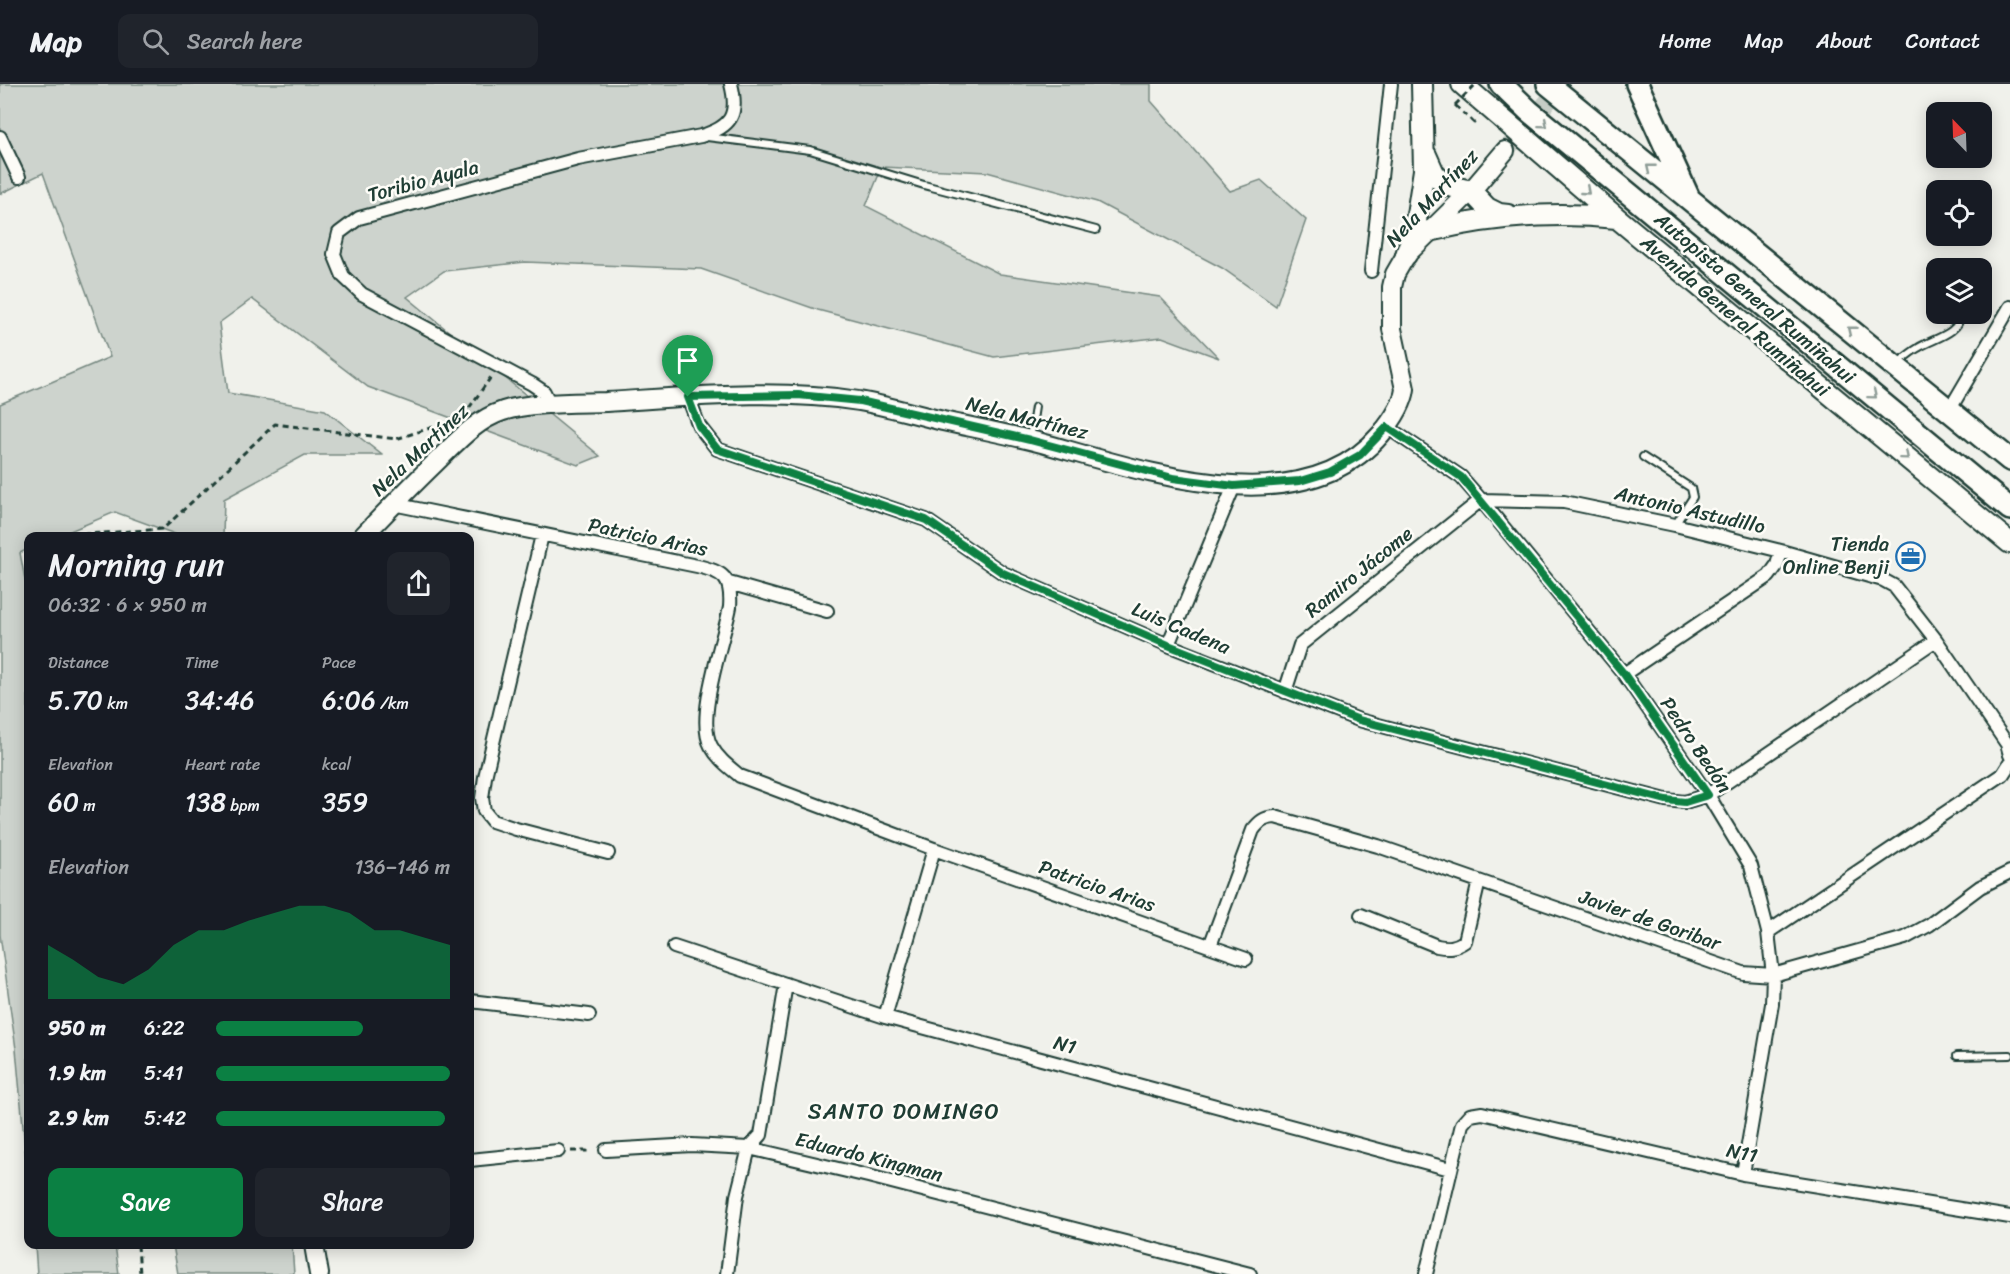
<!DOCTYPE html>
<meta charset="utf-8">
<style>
body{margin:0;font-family:Sriracha,sans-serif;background:#20242c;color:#f1f3f6;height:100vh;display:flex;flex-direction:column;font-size:22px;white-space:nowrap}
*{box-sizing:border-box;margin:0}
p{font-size:20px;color:#9ea1a6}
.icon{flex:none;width:33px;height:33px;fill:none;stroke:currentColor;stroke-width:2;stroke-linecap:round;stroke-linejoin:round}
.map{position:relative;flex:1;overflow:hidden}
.drawer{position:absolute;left:24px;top:448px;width:450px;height:717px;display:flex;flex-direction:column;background:#171b24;border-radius:12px;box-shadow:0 3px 15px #0003}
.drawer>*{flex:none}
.needle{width:39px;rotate:337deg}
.fabs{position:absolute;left:1926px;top:18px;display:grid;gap:12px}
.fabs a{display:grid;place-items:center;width:66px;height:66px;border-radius:12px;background:#171b24;box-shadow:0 3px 15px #0003;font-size:30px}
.pin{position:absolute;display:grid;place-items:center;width:51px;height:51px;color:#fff;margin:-62px -26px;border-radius:50% 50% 50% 0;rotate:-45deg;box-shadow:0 0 6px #0007}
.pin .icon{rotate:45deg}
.round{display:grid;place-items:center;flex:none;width:63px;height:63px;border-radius:12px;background:#20242c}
.overview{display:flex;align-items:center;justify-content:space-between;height:102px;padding:0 24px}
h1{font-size:33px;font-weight:600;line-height:45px}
.metrics{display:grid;grid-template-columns:repeat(3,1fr);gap:9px;height:102px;padding:6px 24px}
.metrics div{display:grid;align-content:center}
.metrics b{font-size:26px;font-weight:600}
.metrics small{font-size:16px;font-weight:400}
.metrics p{font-size:16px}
.chart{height:168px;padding:12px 24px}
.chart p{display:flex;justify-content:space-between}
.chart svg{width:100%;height:108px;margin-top:6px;fill:#0b8043;opacity:.7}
.primary-button{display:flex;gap:12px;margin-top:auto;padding:12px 24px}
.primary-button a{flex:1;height:69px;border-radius:12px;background:#0b8043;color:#fff;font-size:24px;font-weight:600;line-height:69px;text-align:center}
.primary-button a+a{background:#20242c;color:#f1f3f6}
ul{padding:0 24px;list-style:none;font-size:20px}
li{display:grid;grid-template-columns:96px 72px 1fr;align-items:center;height:45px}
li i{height:15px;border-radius:8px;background:#0b8043}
header{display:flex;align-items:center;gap:36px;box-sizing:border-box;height:84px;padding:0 30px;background:#171b24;border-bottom:2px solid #363941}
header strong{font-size:28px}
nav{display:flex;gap:33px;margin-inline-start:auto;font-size:21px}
.search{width:420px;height:54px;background:#20242c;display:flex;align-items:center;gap:15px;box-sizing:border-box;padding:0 21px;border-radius:12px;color:#9ea1a6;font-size:22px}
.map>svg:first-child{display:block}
</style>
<header>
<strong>Map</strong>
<div class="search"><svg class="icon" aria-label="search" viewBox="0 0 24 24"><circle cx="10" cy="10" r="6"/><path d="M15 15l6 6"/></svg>Search here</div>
<nav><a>Home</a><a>Map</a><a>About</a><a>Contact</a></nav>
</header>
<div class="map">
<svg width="2010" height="1190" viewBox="0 0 2010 1190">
<rect width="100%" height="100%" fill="#f0f1eb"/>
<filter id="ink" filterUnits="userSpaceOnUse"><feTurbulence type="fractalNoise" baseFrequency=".0167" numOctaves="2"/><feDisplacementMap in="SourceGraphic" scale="12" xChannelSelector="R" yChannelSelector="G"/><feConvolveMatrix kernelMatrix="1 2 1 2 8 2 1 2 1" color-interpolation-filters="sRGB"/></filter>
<g filter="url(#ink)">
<path fill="#cdd3cd" stroke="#768880" stroke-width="1.5" d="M0,0H1151V17L1230,107L1261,96L1306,136L1276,222L1222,184L1097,118L987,88L882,83L866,122L1000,190L1160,213L1219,274L1162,253L994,273L818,226L701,185L525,178L444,187L407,213L600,372L578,381L368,303L252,215L219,239L228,309L325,326L382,371H305L224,415L223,453H174L175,450L115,428L56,453H28V465L20,469L28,511V1097L16,965L0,851V320L110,273L43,89L0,110Z
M35,1161H115L119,1190H37Z
M173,1161H292L294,1190H178Z"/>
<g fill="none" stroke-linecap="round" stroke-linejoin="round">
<path stroke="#c6cdc6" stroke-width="18" stroke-dasharray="18 9" stroke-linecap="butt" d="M1505,67L1563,0"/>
<defs>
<path id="service" d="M707,53L810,66L924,101L1096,146
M1898,279C1904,274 1911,268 1918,264C1933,254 1959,251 1961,230
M1030,355L1035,323
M1643,373L1691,404L1693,413L1675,441
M1957,972L2010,971"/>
<path id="minor" d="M0,53L19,93
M1371,187L1391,0
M688,313L699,342L717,365L926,436L1003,489L1168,561L1359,636L1666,716L1685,718L1708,711L1936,556
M550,320L544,308L532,300L362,210L343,192L334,170L339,149L359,134L578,75L701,52C731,43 739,31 731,0
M1950,325L2010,223
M1387,343L1461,393L1481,416L1624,590L1708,711L1751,782L1768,848L1773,891L1772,920L1743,1090
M393,420L697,482C724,488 732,494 730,523C724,555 695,634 711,662C718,675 729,683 740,692L934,765L885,933
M542,451L485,693L482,714L484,727L492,737L516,745L608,769
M729,499L827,527
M1168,561L1234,402
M1624,590L1769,492L1777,481L1781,467
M1285,608L1300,561L1481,416L1564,418L1675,441L1781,467L1883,496L1894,502L1936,556L2007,660L2010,671
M934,765L1246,875
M1361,831L1437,862C1448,864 1455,864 1465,857L1479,797
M1768,848L2003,690L2010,679
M1210,862L1253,746C1260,737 1264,734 1275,733L1378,762L1743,889L1773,891L1905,854L1929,841L1980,803L2010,788
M674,863L885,933L1450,1085
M470,917L589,931
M606,1066L692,1061L749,1064L868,1092L1250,1190
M470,1076L558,1067
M727,1190L737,1112L749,1064L761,1051L786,900
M1426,1190L1462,1040L1470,1031L1482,1029L1743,1090L2010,1133"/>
<path id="secondary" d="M362,453C386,428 410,403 435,379C455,360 475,336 503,327C529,318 577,319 606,318C689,313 775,304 859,317C887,322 915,330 943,337C975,344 1007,350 1038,358C1138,385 1300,445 1381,350C1391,338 1403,321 1405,305L1392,245V203L1395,190L1406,171L1471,107L1505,67
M314,1161L319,1190"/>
<path id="primary" d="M1462,0L1617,134L2010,459
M1426,71L1434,89L1445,101L1471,107L1487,124L1499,130L1508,131
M1429,147C1492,132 1553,127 1617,134
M1406,171L1415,143L1424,86L1422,0"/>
<path id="trunk" d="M1501,0L1529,27L2010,425
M1548,0L2010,376
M1637,0L1688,112"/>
</defs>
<use href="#service" stroke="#1f3d34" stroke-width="10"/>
<use href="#minor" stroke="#1f3d34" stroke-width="16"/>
<use href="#secondary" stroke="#1f3d34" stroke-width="22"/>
<use href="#primary" stroke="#1f3d34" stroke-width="24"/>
<use href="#trunk" stroke="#1f3d34" stroke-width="26"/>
<path stroke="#1f3d34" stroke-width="3" stroke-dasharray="6 4.5" stroke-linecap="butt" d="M1455,21L1474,39L1478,36
M469,324L491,293
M41,453L163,445L275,340L396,355L455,336
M571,1067H592
M138,1161L140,1190"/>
<use href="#service" stroke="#fdfcf7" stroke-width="6"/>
<use href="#minor" stroke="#fdfcf7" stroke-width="12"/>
<use href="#secondary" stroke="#fdfcf7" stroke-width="18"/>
<use href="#primary" stroke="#fdfcf7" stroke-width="20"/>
<use href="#trunk" stroke="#fdfcf7" stroke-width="21"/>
<path stroke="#1f3d34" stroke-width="3" stroke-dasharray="6 4.5" stroke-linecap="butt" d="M1455,21L1476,0"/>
</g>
<defs><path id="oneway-chevron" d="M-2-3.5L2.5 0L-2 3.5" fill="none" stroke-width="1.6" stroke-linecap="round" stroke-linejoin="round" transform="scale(1.5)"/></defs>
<g stroke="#8e9c96">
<use href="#oneway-chevron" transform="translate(1544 40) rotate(40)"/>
<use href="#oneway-chevron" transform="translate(1650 84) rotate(-141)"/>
<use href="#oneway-chevron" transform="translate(1586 107) rotate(41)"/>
<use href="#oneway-chevron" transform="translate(1851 246) rotate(-141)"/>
<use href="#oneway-chevron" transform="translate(1873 311) rotate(40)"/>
<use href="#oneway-chevron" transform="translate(1905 372) rotate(40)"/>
</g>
</g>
<g fill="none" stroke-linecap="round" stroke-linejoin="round" filter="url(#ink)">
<defs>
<path id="route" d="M798,311L860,317L1030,356L1173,394L1234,402L1300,397L1330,388L1360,371L1387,343L1461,393L1624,590L1708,711L1685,718L1666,716L1359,636L1168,561L1003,489L926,436L717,365L699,342L688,313Z"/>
</defs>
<use href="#route" stroke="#fff" stroke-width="12"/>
<use href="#route" stroke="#0b8043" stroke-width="8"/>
</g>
<defs>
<symbol id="office-ring" viewBox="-11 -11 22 22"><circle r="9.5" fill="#fdfcf7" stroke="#1f6fb2" stroke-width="1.5"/><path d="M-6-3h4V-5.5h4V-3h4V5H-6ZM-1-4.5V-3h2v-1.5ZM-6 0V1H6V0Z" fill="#1f6fb2"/></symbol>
</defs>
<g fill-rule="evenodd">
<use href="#office-ring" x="1894" y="456" width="33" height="33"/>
</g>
<g text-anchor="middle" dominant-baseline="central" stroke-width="5" stroke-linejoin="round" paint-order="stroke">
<g font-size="20" fill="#1f3d34" stroke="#fdfcf7">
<text transform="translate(423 97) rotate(-15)">Toribio Ayala</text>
<text transform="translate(1432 114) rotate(-47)">Nela Martínez</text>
<text transform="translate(1755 214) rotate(40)">Autopista General Rumiñahui</text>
<text transform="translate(1735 232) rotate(40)">Avenida General Rumiñahui</text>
<text transform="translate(1027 334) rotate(14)">Nela Martínez</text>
<text transform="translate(420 366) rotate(-43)">Nela Martínez</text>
<text transform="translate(1690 426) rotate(13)">Antonio Astudillo</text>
<text transform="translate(648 453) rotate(12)">Patricio Arias</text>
<text transform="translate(1359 488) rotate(-39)">Ramiro Jácome</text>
<text transform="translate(1181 544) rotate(23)">Luis Cadena</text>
<text transform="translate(1696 661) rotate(56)">Pedro Bedón</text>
<text transform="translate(1097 802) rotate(19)">Patricio Arias</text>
<text transform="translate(1650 836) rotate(19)">Javier de Goribar</text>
<text transform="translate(1065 961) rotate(15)">N1</text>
<text transform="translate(1742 1069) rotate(12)">N11</text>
<text transform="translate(869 1073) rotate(14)">Eduardo Kingman</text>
</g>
<g font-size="20" fill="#1f3d34" stroke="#fdfcf7" text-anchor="end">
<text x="1889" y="460">Tienda<tspan x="1889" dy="23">Online Benji</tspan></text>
</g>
<g font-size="22" letter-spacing="1.5" fill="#1f3d34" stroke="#fdfcf7">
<text x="904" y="1027">SANTO DOMINGO</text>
</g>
</g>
</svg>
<div class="fabs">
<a><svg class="needle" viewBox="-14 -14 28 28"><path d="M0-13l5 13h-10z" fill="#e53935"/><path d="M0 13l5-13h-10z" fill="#9ea1a6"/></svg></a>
<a><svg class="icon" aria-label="locate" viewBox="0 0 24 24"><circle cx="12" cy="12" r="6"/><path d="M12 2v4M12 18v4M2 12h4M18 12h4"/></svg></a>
<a><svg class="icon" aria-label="layers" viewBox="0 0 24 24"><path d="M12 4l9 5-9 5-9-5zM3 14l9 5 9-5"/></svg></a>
</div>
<div class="pin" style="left:688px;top:313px;background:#1e9e55"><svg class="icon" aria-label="arrive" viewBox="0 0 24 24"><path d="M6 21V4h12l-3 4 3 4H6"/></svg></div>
<section class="drawer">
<div class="overview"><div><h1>Morning run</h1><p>06:32 · 6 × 950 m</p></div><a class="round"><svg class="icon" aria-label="share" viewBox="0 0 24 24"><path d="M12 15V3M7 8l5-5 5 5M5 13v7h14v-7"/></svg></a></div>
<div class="metrics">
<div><p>Distance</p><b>5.70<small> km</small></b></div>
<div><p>Time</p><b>34:46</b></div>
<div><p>Pace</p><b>6:06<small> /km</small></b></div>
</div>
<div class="metrics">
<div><p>Elevation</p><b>60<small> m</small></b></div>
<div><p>Heart rate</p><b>138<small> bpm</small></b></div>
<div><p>kcal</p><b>359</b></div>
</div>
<div class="chart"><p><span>Elevation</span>136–146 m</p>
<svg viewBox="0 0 160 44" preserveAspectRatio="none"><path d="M0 44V22L10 28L20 35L30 38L40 32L50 22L60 16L70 16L80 12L90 9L100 6L110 6L120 9L130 16L140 16L150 19L160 22V44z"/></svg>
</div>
<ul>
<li><b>950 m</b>6:22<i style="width:63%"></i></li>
<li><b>1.9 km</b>5:41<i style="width:100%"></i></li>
<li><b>2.9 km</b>5:42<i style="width:98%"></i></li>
</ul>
<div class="primary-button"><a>Save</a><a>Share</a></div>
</section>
</div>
